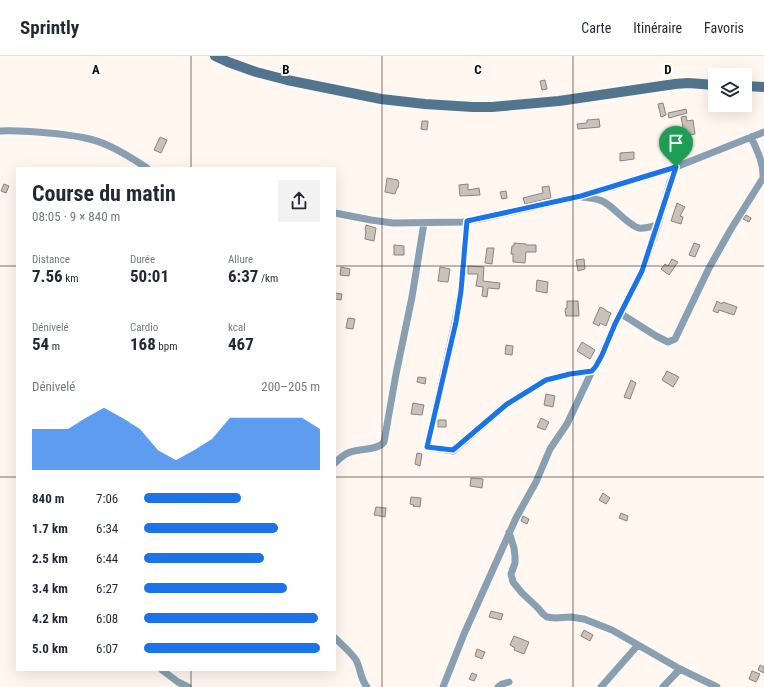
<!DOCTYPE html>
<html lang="fr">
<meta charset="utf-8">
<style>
body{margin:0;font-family:"Roboto Condensed",sans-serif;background:#f2f2f3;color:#1f2937;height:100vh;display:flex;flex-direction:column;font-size:15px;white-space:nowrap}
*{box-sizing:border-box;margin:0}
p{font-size:13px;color:#747a83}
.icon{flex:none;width:22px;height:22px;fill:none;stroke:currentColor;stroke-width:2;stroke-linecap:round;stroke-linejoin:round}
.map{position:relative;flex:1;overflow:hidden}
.drawer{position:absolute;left:16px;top:111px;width:320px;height:504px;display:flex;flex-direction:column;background:#fff;border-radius:0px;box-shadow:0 4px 16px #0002}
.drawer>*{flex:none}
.fabs{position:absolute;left:708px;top:12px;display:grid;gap:8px}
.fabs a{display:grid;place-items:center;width:44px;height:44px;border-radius:0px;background:#fff;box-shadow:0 4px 16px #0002;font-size:20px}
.pin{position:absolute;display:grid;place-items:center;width:34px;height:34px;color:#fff;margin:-41px -17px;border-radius:50% 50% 50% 0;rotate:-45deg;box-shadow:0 0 4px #0007}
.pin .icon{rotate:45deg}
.round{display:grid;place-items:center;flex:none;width:42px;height:42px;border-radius:0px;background:#f2f2f3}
.head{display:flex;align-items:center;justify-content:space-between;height:68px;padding:0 16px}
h1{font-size:22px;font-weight:700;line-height:30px}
.metrics{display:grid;grid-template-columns:repeat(3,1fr);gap:6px;height:68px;padding:4px 16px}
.metrics div{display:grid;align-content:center}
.metrics b{font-size:17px;font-weight:700}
.metrics small{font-size:11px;font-weight:400}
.metrics p{font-size:11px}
.chart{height:112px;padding:8px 16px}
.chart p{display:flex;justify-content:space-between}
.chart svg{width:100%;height:72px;margin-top:4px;fill:#1a73e8;opacity:.7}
ul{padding:0 16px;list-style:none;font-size:13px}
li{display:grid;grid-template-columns:64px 48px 1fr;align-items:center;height:30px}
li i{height:10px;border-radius:5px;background:#1a73e8}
header{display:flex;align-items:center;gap:24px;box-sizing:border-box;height:56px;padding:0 20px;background:#fff;border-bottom:1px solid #e0e1e3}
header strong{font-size:19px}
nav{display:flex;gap:22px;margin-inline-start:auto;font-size:14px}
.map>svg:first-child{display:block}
</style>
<header>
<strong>Sprintly</strong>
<nav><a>Carte</a><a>Itinéraire</a><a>Favoris</a></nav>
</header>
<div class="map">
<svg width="764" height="631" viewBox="0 0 764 631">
<rect width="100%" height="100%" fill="#fff7f0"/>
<path fill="#c9c1ba" stroke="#8b857e" d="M545,24L547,33L542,34L540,25Z
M663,47L666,59L661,61L658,48Z
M713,49H732V53L713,55Z
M686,53L687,57L669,62L668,57Z
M686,60L687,65L693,64L695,78L683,80L681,72L683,71L681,61Z
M599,63L600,71L578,73L577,68L587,67V64Z
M422,65H428L427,74L421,73Z
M160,81L167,84L161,97L154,94Z
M634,96V103L620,105V97Z
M387,122L398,124V125L399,126L398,132H397L395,138L385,136Z
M4,128L9,130L6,137L1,135Z
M468,128V134L479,132L480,139L460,140L459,129Z
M549,130L551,142L525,148L523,142L543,137L542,131Z
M506,135L507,142L502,143L500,136Z
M677,147L685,151L680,160L683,161L681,168L671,165Z
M746,159L751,162L749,166L743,163Z
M366,169L376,172L374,185L365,183L366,175L365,174Z
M514,187L526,188V189H536V196H526L525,207L513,206V198H511L512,190H514Z
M694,187L700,189L695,201L689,199Z
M394,189L404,190V199H394Z
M487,192H494L492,208L485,207Z
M584,203L585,213L578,215L576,204Z
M672,203L678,206L669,219L661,213L665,208L668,210Z
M468,210L484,211L483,225L500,227L499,233L488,232L487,241L482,240L483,231L476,230L478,218H468Z
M341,211L350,213L349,220L340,219Z
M440,211L450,213L448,226L438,225Z
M537,224L548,226L547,237L536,235Z
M335,237L342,238L341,244L335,243Z
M567,245H578L579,260H566L565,253L567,252Z
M717,245L722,248L723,246L737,251L734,259L719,254L718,257L713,255Z
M600,251L606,254V255L611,257L606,270L600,267L599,270L593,267Z
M348,262L355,263L353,273L346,272Z
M582,286L595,294L590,303L577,295Z
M506,289L513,290L512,299L505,298Z
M667,315L679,321L673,331L662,324Z
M418,321L426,322L425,328L417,326Z
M631,324L636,327L630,343L624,341Z
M546,338L555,340L553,351L544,349Z
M413,347L424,349L422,359L411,358Z
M541,362L549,366L545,374L537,371Z
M438,364H446V371H438Z
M417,397L422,398L420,410L415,408Z
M471,422L483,423L482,432L470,430Z
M603,437L610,442L606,448L599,444Z
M411,441L421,442L420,451L413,450L414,449L410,448Z
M376,451L386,452L385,461L374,459Z
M621,457L628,460L627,465L619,462Z
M523,460L529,463L527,468L521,465Z
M491,555L503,558L501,564L489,561Z
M584,574L593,579L590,585L581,580Z
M514,580L529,586L524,598L514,594L515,592L510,589Z
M477,593L485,596L482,603L475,600Z
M760,609L764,611V617L758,614Z
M752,615L760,618L756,626L749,623Z
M472,617L477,619L474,625L469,623Z"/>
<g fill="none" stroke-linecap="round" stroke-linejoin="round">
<path stroke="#88a0b2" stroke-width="7" d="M0,75C20,74 39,76 59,78C75,80 92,82 107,89C121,95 135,104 147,112
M582,141C589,142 597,142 604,146C614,151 629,170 639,172C645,173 652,170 658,169
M335,157L371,164L393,167L463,166L480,163L581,140L676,111L764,76
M467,165L461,235L455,266L427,391L453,395L507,348L545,324L570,318L592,315
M620,257L656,280L668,286L675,283L709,212L731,173L763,122C764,108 757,94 751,81
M335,407C339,403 343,399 348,397C358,392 378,395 384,386L396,318L412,241L424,167
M509,476L514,492L515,501V507L511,518L513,526L522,537L538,552L543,558L547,561L555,562L571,561L584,563L612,574L680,613L717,631
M335,582C342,589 351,596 356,604C361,613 360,623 367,631
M162,614L178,626L188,631
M443,631L464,578L516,462L536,426L550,393L567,368L592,315L598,307L615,268L642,215L658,169L670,126L676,111
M498,631L502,628L509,626
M601,631L638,589
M663,631L680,613"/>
<path stroke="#52758f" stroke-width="10" d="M215,0L228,6L256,16L287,24L381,43L425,48L473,51H492L559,45L675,28L688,27L715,29
M745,30L764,31"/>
</g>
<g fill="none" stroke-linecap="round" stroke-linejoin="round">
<defs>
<path id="route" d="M676,111L642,215L615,268L602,299L596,310L592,315L570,318L546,324L507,348L453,394L427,391L456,266L461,235L467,165L581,140Z"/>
</defs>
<use href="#route" stroke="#fff" stroke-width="8"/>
<use href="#route" stroke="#1a73e8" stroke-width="5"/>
</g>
<path fill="none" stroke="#0f0d0a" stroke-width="1" stroke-opacity="0.55" d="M191,0V112M382,0V631M573,0V631M0,210H17M335,210H764M0,421H17M335,421H764M191,614V631"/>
<g font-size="13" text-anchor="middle" font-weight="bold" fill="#0f0d0a" stroke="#fff" stroke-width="4" stroke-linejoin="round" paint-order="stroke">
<text x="96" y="18">A</text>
<text x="286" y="18">B</text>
<text x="478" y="18">C</text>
<text x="668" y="18">D</text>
</g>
</svg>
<div class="fabs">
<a><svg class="icon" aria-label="layers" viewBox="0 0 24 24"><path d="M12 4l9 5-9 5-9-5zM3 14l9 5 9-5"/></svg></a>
</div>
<div class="pin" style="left:676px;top:111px;background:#1e9e55"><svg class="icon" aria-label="arrive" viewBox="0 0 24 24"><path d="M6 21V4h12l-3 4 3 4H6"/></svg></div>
<section class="drawer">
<div class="head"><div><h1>Course du matin</h1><p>08:05 · 9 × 840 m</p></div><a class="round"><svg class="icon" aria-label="share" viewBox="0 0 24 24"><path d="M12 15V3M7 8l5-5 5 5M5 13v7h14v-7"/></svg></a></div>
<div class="metrics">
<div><p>Distance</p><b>7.56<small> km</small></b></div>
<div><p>Durée</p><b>50:01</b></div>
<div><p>Allure</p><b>6:37<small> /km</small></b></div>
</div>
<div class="metrics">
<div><p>Dénivelé</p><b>54<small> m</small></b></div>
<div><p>Cardio</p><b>168<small> bpm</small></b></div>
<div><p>kcal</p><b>467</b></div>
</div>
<div class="chart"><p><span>Dénivelé</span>200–205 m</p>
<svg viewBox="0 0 160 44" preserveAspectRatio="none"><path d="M0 44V19L10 19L20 19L30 12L40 6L50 12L60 19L70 32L80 38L90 32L100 25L110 12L120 12L130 12L140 12L150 12L160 19V44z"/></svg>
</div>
<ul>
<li><b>840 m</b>7:06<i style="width:55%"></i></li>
<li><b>1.7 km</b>6:34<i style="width:76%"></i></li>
<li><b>2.5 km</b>6:44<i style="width:68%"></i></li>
<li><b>3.4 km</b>6:27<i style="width:81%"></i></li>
<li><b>4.2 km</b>6:08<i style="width:99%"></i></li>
<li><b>5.0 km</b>6:07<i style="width:100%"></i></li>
</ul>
</section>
</div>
